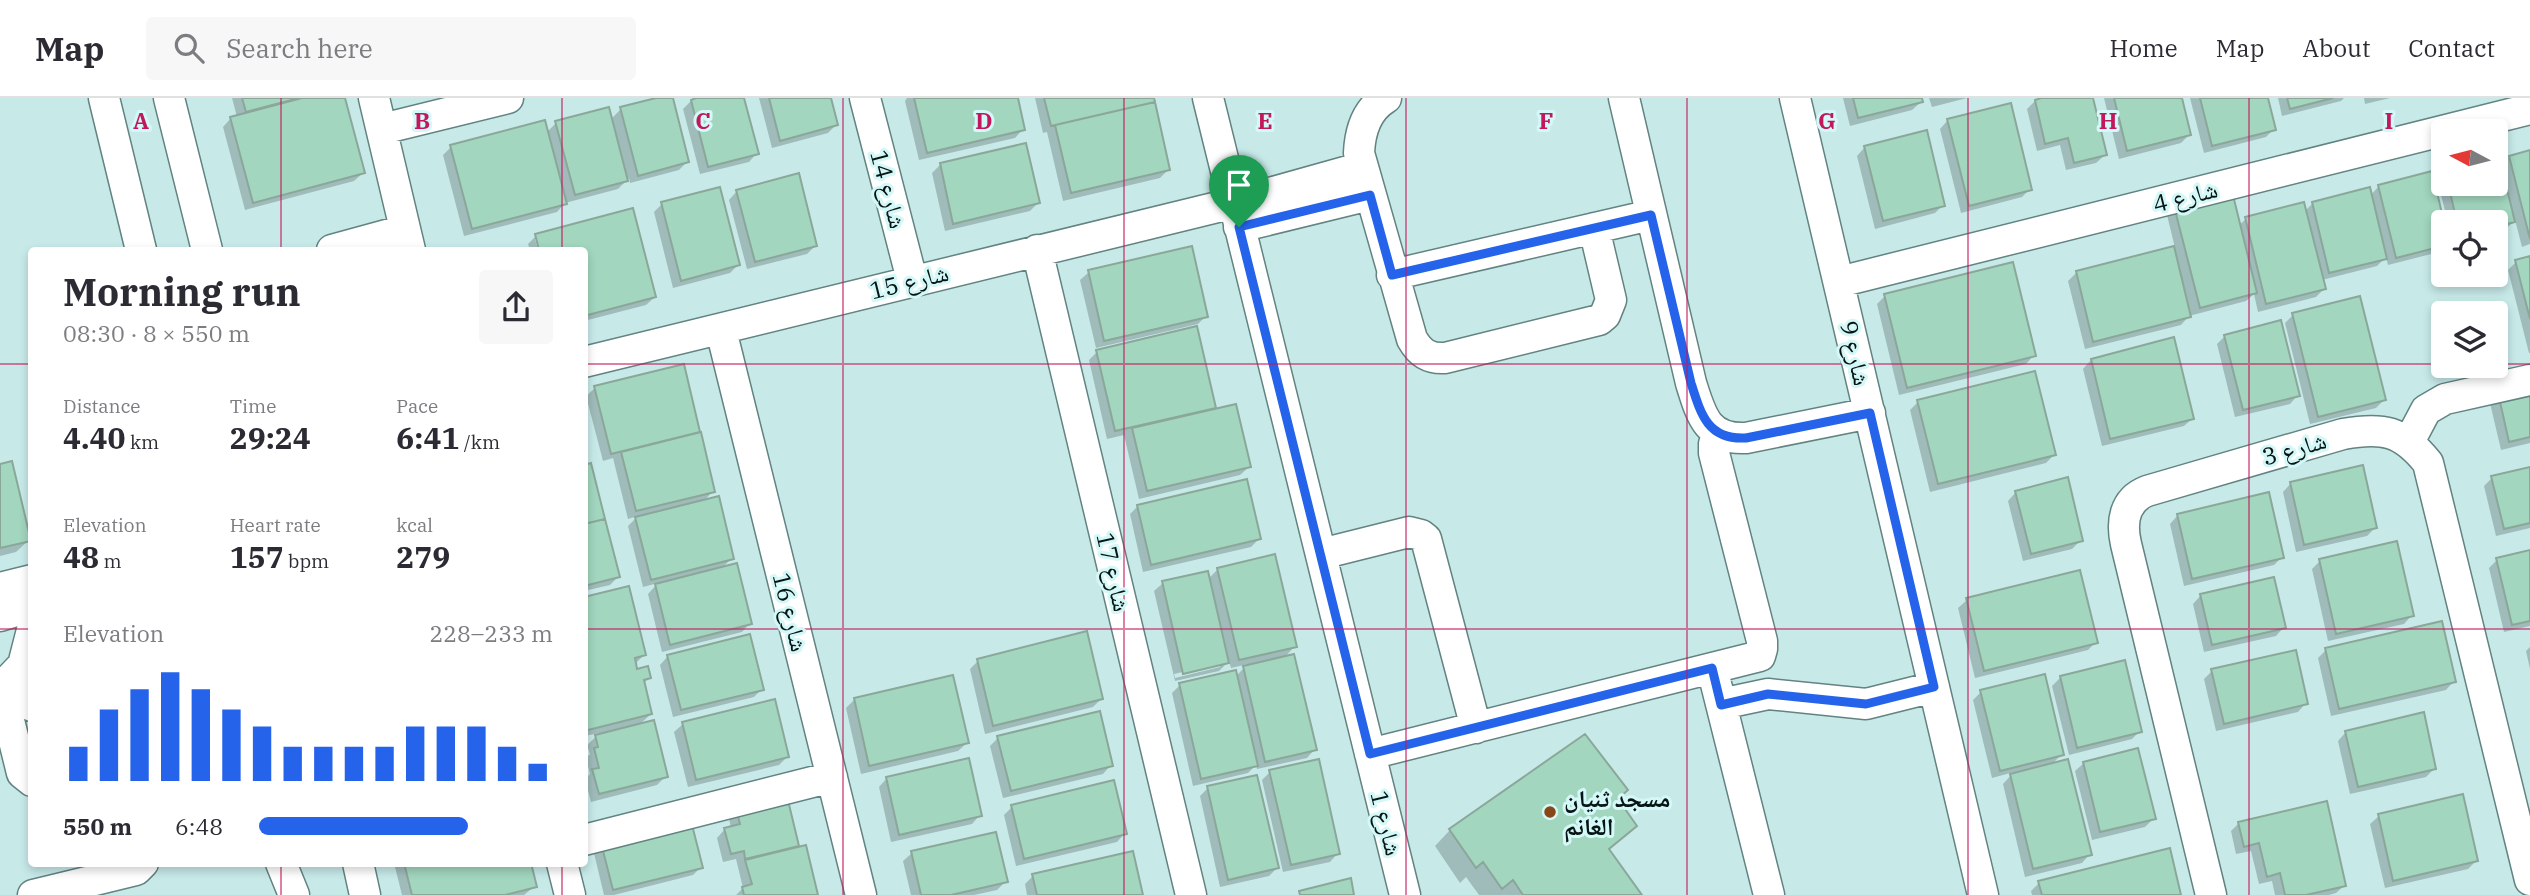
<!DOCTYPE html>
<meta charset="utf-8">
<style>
body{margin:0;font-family:"IBM Plex Serif","Noto Naskh Arabic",serif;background:#f7f7f7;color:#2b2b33;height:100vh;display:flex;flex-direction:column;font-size:26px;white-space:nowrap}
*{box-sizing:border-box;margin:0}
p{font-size:23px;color:#7c7c81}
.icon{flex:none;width:38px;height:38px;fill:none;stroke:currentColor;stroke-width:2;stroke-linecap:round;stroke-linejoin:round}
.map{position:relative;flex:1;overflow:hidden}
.sheet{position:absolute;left:28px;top:149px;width:560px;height:620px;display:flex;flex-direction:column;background:#fff;border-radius:7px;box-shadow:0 4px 10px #0003}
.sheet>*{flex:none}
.needle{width:46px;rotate:277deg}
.buttons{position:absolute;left:2431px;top:21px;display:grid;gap:14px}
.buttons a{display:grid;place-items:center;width:77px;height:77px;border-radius:7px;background:#fff;box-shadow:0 4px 10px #0003;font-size:35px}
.pin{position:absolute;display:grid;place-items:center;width:60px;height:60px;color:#fff;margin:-72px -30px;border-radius:50% 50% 50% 0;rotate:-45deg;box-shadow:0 0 7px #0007}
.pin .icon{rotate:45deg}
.round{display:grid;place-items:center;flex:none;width:74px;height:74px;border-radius:7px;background:#f7f7f7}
.head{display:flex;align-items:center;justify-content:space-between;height:119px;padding:0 35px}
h1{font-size:38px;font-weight:700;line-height:52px}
.metrics{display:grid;grid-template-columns:repeat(3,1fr);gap:10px;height:119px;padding:7px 35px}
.metrics div{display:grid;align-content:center}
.metrics b{font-size:30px;font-weight:700}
.metrics small{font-size:19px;font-weight:400}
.metrics p{font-size:19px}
.chart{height:196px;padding:14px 35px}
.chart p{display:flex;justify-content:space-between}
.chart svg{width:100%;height:126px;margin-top:7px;stroke:#2563eb;stroke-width:6}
ul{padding:0 35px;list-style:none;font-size:23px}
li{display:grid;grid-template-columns:112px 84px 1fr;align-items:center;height:52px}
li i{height:18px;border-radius:9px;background:#2563eb}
header{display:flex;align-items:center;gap:42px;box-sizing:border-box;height:98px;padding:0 35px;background:#fff;border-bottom:2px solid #e1e1e2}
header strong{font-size:33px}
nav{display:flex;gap:38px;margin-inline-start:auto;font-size:24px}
.search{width:490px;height:63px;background:#f7f7f7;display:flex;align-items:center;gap:18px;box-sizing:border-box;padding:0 24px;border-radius:7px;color:#7c7c81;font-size:26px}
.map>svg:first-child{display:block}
</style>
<header>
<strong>Map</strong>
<div class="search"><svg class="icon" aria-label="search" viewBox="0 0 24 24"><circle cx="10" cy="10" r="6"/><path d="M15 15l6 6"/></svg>Search here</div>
<nav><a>Home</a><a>Map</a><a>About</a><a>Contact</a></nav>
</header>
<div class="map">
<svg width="2530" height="797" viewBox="0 0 2530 797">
<rect width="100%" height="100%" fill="#c7eae9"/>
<path fill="#0003" fill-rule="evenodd" d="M232,0H343L363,75L354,83L245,112L223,29L231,20L237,19Z
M663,0H671L687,64L679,72L630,85L629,80L618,91L565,105L557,114L464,138L443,57L451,49L547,34L556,25L610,22L621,11Z
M703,0H743L757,55L749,64L700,76L683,11L691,3Z
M759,0H829L836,27L828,35L772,50Z
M907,0H1016L1023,31L1015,40L919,62L905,3Z
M1035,0H1152L1168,72L1160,80L1063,103L1047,34L1043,35Z
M1843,0H1920L1921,4L1912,12L1850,28Z
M1929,0H1967L1932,9Z
M2048,0H2091L2105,57L2096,65L2066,72L2060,47L2037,53L2027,11L2035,3Z
M2104,0H2180L2189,37L2181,45L2119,61Z
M2190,0H2267L2274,31L2266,39L2204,55Z
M2278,0H2344L2341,3L2282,18Z
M2364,0H2390L2365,6Z
M1948,22L2030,91L2022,99L1961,115L1940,31Z
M1865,49L1943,107L1935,115L1875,131L1857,58Z
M2530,54V146L2522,149L2515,122L2505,132L2496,134V124H2448L2437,82L2443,76V86H2496V61H2497L2499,69L2509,59Z
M941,66L1038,105L1030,113L945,133L932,75Z
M2379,88L2443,127V150L2439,154L2388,167L2386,159L2377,168L2322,182L2324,191L2316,199L2258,214L2254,196L2246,203L2189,218L2181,227L2085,251L2068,183L2077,174L2175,150L2167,117L2175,109L2238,128L2246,121L2305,113L2313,105L2370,98Z
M737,93L816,147L807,156L747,171L729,102Z
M662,106L738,167L730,175L673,190L654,114Z
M632,112L655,199L646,207L584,223V152H541L538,141H535L538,152H530L528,146L536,138Z
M2530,160V255H2529L2508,172L2516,164Z
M1089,174L1206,218L1198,226L1096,250L1080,182Z
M1885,198L2034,257L2026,266L1899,297L1877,206Z
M2293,217L2384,302L2376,310L2310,326L2285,225Z
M1196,230L1215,312L1249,369L1240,377L1139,401L1124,337L1107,341L1089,262L1097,254Z
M2225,238L2298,297L2290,306L2235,319L2217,246Z
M2091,262L2193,320L2184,328L2102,348L2083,271Z
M682,268L713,393L703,404L732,460L721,471L750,525L742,534L662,554L648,496L658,485L643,489L628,428L638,418L628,421L613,360L603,363L586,298L595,290Z
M2530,289V345L2501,352L2490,305Z
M1918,304L2054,357L2046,365L1930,394L1910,312Z
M584,334L588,347L584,350Z
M0,368L29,442L16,454L0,458Z
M584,368L618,479L610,487L584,493Z
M2530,371V430L2496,438L2484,388L2492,380Z
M2291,385L2375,430L2367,438L2296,454L2283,394Z
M2016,394L2081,442L2072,451L2023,463L2008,403Z
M1138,408L1259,441L1251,449L1143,474L1130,416Z
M2178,417L2282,459L2274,467L2184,488L2170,426Z
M2530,454V528L2504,534L2489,470L2497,462Z
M2320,463L2412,517L2404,526L2328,543L2312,471Z
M1218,471L1295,548L1283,561L1315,651L1307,660L1257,671L1256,667L1248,675L1193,688L1172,595L1180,587L1236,578L1248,566L1231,570L1229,563L1219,573L1175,583L1154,493L1163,485L1208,481ZM1220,565V569L1175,580L1174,576Z
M2201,497L2284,529L2276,538L2204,554L2193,506Z
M584,501L644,557L636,565V573L649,580L643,586L651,616L638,628L666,678L657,687L591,704L585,681L590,676L586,660L590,656L587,647L600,635L584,638Z
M1967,502L2096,544L2088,552L1975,580L1958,510Z
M2530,549V571L2526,553Z
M2326,552L2454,583L2446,592L2331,618L2318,560Z
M668,558L762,591L754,599L673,619L660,567Z
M978,563L1102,600L1093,609L985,636L970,571Z
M2123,564L2140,633L2132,641L2069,657L2052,588L2060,580Z
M2212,573L2306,605L2298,614L2216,633L2204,581Z
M952,579L967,645L958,653L861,676L846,610L854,602Z
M1981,594L2062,656L2051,667L2090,756L2082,765L2025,779L2003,686L2014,674L1992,680L1973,602Z
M683,626L787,659L779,667L688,689L674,634Z
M2346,634L2435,670L2426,679L2350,696L2338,643Z
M998,640L1111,667L1103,676L1003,700L990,648Z
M2084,665L2154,720L2145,729L2092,742L2075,673Z
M1270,674L1338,755L1330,764L1283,774L1262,682Z
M887,680L980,717L972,726L891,744L879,689Z
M1208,690L1277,770L1269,778L1220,789L1200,698Z
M785,696L798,751L816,797H736L743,790L736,761L723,764L717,740L725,731L731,730L728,716Z
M1617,702L1635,728L1608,752L1640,797H1479L1466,779L1460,785L1435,748L1450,732Z
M1012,709L1125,735L1117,744L1016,768L1004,717Z
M2379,718L2477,762L2468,771L2385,790L2370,726Z
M689,721L701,769L693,777L614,797H604L593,751Z
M2239,725L2345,787L2336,795L2329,797H2275L2272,783L2259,786L2251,753L2236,756L2231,733Z
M912,755L1006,783L997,792L974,797H911L903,763Z
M394,765H529L535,788L524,797H402Z
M1033,778L1141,797H1027L1025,786Z
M2039,785L2179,797H2032L2031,793Z"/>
<path fill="#a2d6bf" stroke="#8ba79a" stroke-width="2" d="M242,0H299L246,14Z
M302,0H345L365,75L253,105L230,19Z
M656,0H673L689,64L638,78L620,9Z
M696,0H744L759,56L708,69L691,2Z
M769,0H831L838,27L780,43Z
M914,0H1018L1025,32L927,55Z
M1044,0H1154L1155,4L1051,28Z
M1853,0H1922L1923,4L1858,20Z
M2041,0H2093L2107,57L2074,65L2068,40L2045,46L2035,2Z
M2114,0H2182L2191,37L2127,53Z
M2200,0H2268L2276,32L2212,48Z
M2287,0H2333L2290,11Z
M1155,4L1170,72L1071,95L1055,27Z
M2011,5L2032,92L1969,108L1947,21Z
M609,9L628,83L575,97L555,23Z
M545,22L567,106L472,131L450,47Z
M1927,32L1945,108L1883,123L1864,48Z
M1026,45L1040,105L953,126L940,65Z
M2530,52V141L2509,58Z
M2499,58L2515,124L2496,129V124H2457L2448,86H2496V59Z
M2432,73L2444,124L2443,148L2396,160L2378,87Z
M799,75L817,148L755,164L736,92Z
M720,89L740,167L681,183L661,104Z
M2370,89L2387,161L2329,175L2312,104Z
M2232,93L2257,195L2200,210L2174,108Z
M2304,104L2326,191L2266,206L2245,119Z
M633,110L656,199L584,218V152H539L535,136Z
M1192,148L1208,219L1104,243L1088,172Z
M2174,148L2191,219L2093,244L2076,173Z
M2530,158V221L2515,162Z
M2013,164L2036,258L1907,290L1884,196Z
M2360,198L2386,302L2318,319L2292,215Z
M2281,222L2300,298L2243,312L2224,237Z
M1197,228L1216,310L1115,333L1096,252Z
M2174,239L2194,321L2110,341L2091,261Z
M684,266L700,334L611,356L594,288Z
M2035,273L2056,357L1938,386L1917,302Z
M2530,287V339L2509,344L2498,295Z
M1236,306L1251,369L1147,393L1132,330Z
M701,334L715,394L636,413L621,354Z
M12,363L31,443L0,450V366Z
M591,365L605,421L584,426V367Z
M2363,367L2377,430L2304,447L2290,384Z
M2530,369V425L2504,431L2491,378Z
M2068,379L2083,443L2031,456L2015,393Z
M1247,381L1261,441L1151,467L1137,407Z
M2269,394L2284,460L2192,481L2177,416Z
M719,398L734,461L651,482L635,419Z
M605,421L620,479L584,488V426Z
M2397,443L2414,518L2336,536L2319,461Z
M2530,452V523L2512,527L2496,460Z
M1275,456L1297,549L1239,562L1217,470Z
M737,465L752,526L670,547L655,486Z
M2080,472L2098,545L1984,573L1966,500Z
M1208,473L1229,565L1183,576L1162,483Z
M2274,479L2286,530L2212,547L2200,496Z
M629,488L646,557L635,560L637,571L648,568L651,580L644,582L652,616L584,633V499Z
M2442,523L2456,584L2339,611L2325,550Z
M1087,533L1103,601L993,628L977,561Z
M750,536L764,592L681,612L667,557Z
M2296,552L2308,606L2224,626L2211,571Z
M1294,556L1317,652L1265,664L1243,568Z
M2125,562L2142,634L2077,650L2060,578Z
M1236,572L1258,668L1201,681L1179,585Z
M2045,576L2064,657L2000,673L1980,592Z
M953,577L969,645L869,668L854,600Z
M775,601L789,659L696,682L682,624Z
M1100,613L1113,668L1011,693L997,638Z
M2424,614L2436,671L2358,689L2345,633Z
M654,622L668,679L599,696L592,671L599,670L594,650L598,649L595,637Z
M1585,636L1628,692L1618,701L1637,728L1609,751L1642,797H1523L1513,782L1502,791L1483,764L1476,770L1449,731Z
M2138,650L2156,721L2100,734L2083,664Z
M969,660L982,718L899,737L886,679Z
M1319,661L1340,756L1291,767L1269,672Z
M2068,661L2092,757L2033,771L2010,676Z
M1257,677L1279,770L1228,782L1207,688Z
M1114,682L1127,736L1024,761L1011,707Z
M786,694L799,748L745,761L744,753L731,756L724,730L740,726L735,707Z
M2463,696L2478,763L2393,783L2378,716Z
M2327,703L2346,788L2306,797H2285L2280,775L2267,779L2259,745L2244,749L2238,724Z
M690,719L703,770L613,792L600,741Z
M996,734L1008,784L951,797H921L911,753Z
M806,747L818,797H744L742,789L752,786L745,762Z
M2170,750L2181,797H2042L2038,783Z
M1133,753L1143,797H1037L1032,776Z
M404,765H531L537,789L505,797H412Z
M1351,780L1354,797H1300L1299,793Z"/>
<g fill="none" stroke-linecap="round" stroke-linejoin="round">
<defs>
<path id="minor" d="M104,0L141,152
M169,0L207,152
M374,0L410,152
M865,0L912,182
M1208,0L1405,797
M1386,0C1366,12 1360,33 1359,55L1412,241C1420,255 1429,261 1445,260L1599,222L1605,217L1611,202L1594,130
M1624,0L1691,285C1701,317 1707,342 1746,340L1870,315
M1795,0L1983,797
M382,31L508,0
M1239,129L1370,97
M332,152L405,132
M1037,152L1191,797
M1392,177L1651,117
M1839,184L2530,11
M721,232L861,797
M584,264L1234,105L1363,69
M2409,344L2426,312L2445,301L2530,282
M1321,456L1409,434L1421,437L1426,441L1476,630
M0,490L32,482
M0,518L32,508
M23,567L32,608
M1712,570L1769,797
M1,590L22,675L32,683
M0,591L23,567L32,532
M1721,606L1768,596L1866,606L1934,589
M1370,656L1760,558L1762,551V543L1714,355V346L1717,336
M584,742L832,679
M281,765L294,797
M358,765L365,797
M562,765L570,797
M33,797L136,772L143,765
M2211,797L2126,446C2121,424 2124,402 2147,393L2343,336C2382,329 2402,332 2428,365L2530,782"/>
</defs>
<use href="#minor" stroke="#628382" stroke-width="33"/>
<use href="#minor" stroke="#fff" stroke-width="30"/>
</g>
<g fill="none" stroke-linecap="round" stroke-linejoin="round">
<defs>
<path id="route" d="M1370,97L1392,177L1651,117L1691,285C1701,317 1708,342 1746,340L1870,315L1934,589L1866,606L1768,596L1721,607L1712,570L1370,656L1239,129Z"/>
</defs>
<use href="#route" stroke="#fff" stroke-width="14"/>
<use href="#route" stroke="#2563eb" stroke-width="9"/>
</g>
<path fill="none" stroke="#c2185b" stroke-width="2" stroke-opacity="0.55" d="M281,0V152M562,0V152M843,0V797M1124,0V797M1406,0V797M1687,0V797M1968,0V797M2249,0V797M0,266H32M584,266H2443M2496,266H2530M0,531H32M584,531H2530M281,765V797M562,765V797"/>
<circle fill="#894717" stroke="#d4f8f7" stroke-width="2.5" cx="1550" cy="714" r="7"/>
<g text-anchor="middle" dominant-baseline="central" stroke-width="6" stroke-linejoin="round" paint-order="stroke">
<g font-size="24" fill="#071414" stroke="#d4f8f7">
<text transform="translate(889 91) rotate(75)">شارع 14</text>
<text transform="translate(2185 98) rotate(-14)">شارع 4</text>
<text transform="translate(909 183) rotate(-14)">شارع 15</text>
<text transform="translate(1856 255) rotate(77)">شارع 9</text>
<text transform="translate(2294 350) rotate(-16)">شارع 3</text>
<text transform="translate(1114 474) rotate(77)">شارع 17</text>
<text transform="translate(791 514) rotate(76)">شارع 16</text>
<text transform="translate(1387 725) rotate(76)">شارع 1</text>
</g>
<g font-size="24" font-weight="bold" fill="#071414" stroke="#d4f8f7" text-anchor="start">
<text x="1564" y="700">مسجد ثنيان<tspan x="1564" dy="28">الغانم</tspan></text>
</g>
</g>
<g font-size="23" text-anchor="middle" font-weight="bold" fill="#c2185b" stroke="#d4f8f7" stroke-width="6" stroke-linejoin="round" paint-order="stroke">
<text x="141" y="31">A</text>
<text x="422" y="31">B</text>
<text x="703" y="31">C</text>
<text x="984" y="31">D</text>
<text x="1265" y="31">E</text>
<text x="1546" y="31">F</text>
<text x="1827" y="31">G</text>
<text x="2108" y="31">H</text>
<text x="2389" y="31">I</text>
</g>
</svg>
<div class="buttons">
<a><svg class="needle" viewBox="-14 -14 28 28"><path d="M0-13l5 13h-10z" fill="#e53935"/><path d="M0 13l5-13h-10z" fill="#7c7c81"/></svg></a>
<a><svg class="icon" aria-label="locate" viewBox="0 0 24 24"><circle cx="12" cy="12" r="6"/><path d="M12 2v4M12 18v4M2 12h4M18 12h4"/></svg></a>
<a><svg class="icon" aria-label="layers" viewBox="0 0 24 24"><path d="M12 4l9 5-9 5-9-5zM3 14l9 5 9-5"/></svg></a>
</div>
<div class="pin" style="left:1239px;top:129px;background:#1e9e55"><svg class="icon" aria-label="arrive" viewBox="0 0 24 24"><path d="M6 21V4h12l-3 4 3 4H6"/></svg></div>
<section class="sheet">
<div class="head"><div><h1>Morning run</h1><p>08:30 · 8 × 550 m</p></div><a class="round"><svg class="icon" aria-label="share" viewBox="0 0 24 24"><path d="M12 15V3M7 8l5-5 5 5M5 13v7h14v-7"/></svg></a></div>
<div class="metrics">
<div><p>Distance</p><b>4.40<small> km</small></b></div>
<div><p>Time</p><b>29:24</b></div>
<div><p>Pace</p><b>6:41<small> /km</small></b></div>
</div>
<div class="metrics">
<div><p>Elevation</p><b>48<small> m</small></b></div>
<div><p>Heart rate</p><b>157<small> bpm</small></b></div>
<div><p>kcal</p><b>279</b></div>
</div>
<div class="chart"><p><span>Elevation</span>228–233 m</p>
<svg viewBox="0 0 160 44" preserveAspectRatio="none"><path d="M5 44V32M15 44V19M25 44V12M35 44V6M45 44V12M55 44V19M65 44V25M75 44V32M85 44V32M95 44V32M105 44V32M115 44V25M125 44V25M135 44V25M145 44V32M155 44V38"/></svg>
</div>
<ul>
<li><b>550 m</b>6:48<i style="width:71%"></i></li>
</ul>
</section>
</div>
